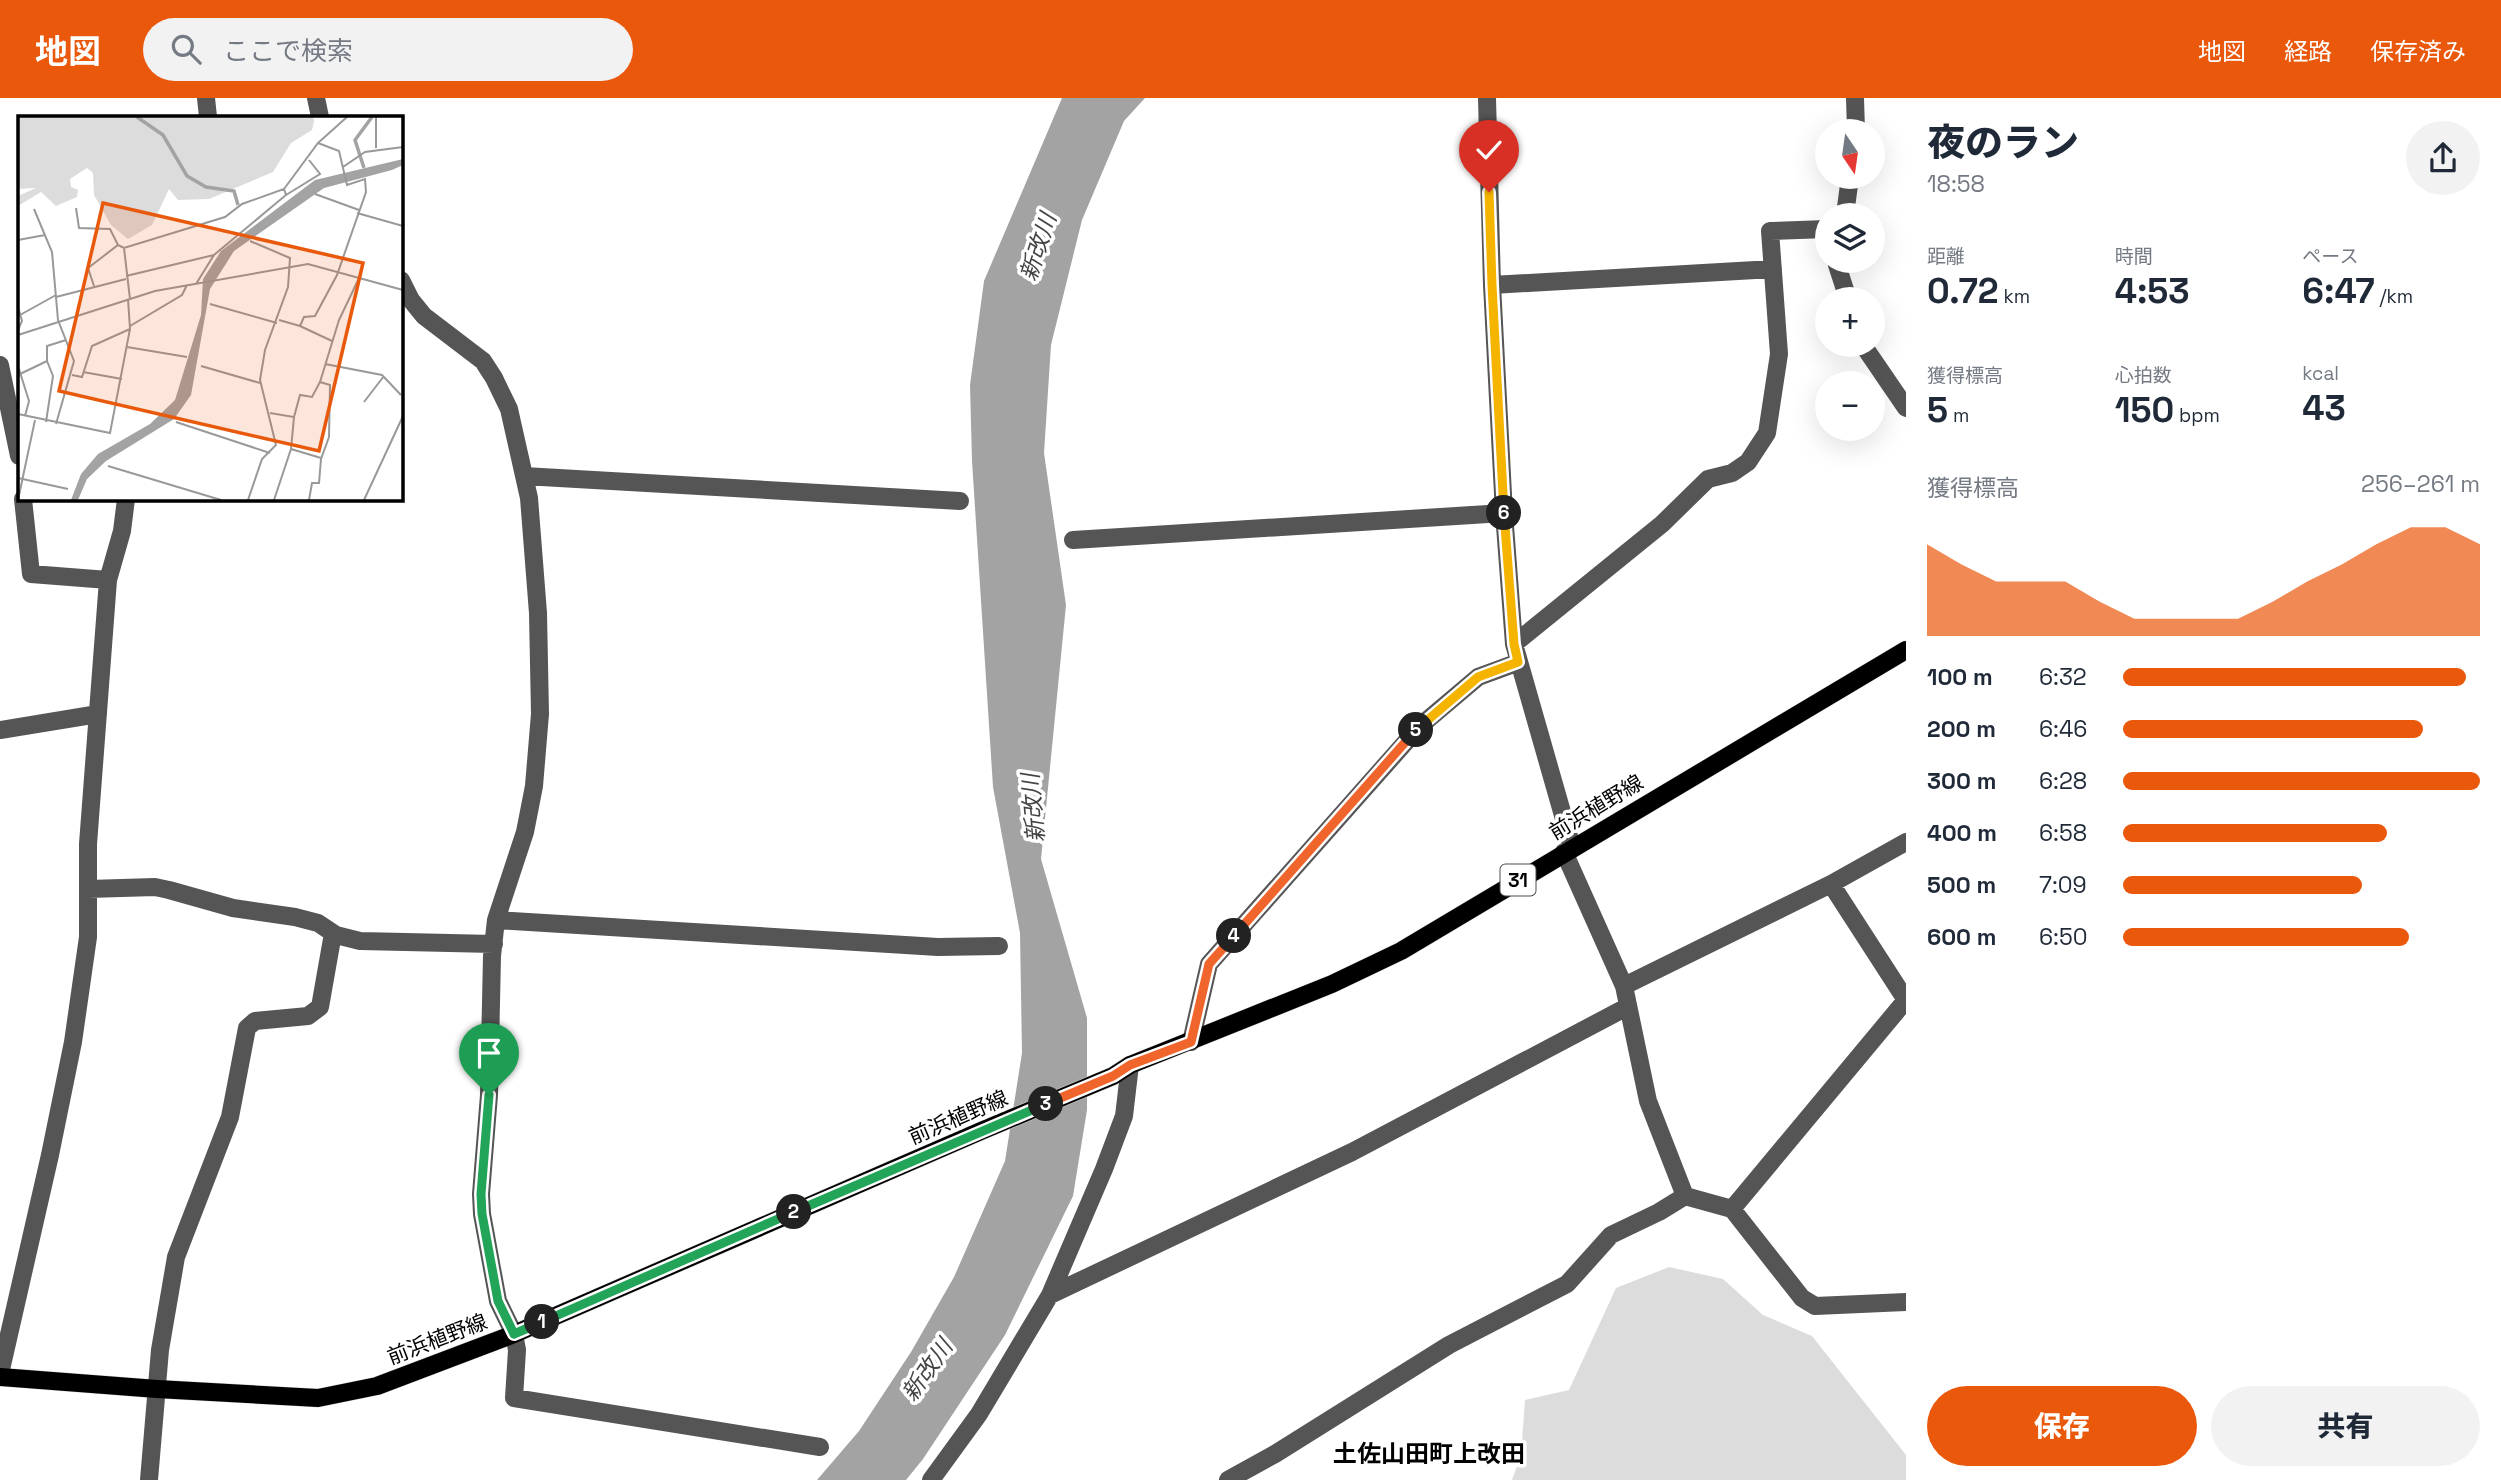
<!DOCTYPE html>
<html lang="ja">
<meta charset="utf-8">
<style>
body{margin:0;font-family:"Space Grotesk","Noto Sans JP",sans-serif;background:#f2f2f3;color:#1f2937;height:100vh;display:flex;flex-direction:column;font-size:26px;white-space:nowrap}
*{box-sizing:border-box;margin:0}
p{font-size:23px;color:#747a83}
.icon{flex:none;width:38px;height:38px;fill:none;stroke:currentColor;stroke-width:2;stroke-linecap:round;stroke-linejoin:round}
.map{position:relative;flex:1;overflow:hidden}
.sheet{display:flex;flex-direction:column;background:#fff;width:595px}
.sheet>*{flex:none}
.needle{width:46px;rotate:167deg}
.buttons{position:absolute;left:1815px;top:21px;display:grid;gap:14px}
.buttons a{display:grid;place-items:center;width:70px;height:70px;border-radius:50%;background:#fff;box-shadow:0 7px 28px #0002;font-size:35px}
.pin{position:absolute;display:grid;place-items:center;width:60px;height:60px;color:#fff;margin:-72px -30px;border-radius:50% 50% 50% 0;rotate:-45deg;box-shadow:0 0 7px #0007}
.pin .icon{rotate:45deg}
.km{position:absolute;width:35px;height:35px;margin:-18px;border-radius:50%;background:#222;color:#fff;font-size:19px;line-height:35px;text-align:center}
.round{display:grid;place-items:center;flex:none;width:74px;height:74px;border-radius:37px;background:#f2f2f3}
.head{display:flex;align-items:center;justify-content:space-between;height:119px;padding:0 21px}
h1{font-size:38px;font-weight:800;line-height:52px}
.figures{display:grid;grid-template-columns:repeat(3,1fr);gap:10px;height:119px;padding:7px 21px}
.figures div{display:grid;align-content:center}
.figures b{font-size:35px;font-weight:800}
.figures small{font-size:19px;font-weight:400}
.figures p{font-size:19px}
.chart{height:196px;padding:14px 21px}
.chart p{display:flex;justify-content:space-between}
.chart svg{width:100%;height:126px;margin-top:7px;fill:#ea580c;opacity:.7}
.cta{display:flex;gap:14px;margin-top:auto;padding:14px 21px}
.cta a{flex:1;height:80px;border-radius:42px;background:#ea580c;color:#fff;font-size:28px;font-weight:800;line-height:80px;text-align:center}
.cta a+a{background:#f2f2f3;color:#1f2937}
ul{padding:0 21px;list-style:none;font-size:23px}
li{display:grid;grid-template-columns:112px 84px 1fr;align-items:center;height:52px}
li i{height:18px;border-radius:9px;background:#ea580c}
header{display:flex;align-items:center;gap:42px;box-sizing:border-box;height:98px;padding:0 35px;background:#ea580c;color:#fff}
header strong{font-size:33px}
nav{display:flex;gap:38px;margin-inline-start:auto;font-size:24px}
.search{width:490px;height:63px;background:#f2f2f3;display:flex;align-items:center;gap:18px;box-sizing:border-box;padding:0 24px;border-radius:38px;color:#747a83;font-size:26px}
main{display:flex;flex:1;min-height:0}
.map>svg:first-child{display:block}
</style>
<header>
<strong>地図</strong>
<div class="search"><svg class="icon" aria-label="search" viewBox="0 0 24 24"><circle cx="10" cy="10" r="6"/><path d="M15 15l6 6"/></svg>ここで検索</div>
<nav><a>地図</a><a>経路</a><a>保存済み</a></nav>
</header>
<main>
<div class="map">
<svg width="1906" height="1382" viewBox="0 0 1906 1382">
<rect width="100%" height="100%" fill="#fff"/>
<path fill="#dcdcdc" d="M1669,1169L1723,1181L1763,1217L1812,1238L1906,1357V1382H1512L1521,1357L1525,1302L1569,1292L1616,1190Z"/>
<path fill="#a3a3a3" d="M1062,0H1145L1124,23L1082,122L1051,247L1044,355L1066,507L1041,761L1087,920V1012L1073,1098L1005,1237L923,1361L906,1382H817L859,1333L911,1254L954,1179L1005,1063L1022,955L1020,835L993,689L972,363L970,287L984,183Z"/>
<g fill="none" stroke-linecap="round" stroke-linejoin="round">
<defs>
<path id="major" d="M0,1279L157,1291L318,1300L377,1288L514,1236L981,1033L1113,978L1130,967L1332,886L1401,853L1906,552"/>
</defs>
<use href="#major" stroke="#dbdbdb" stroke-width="19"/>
<path stroke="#555" stroke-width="18" d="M206,0L208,19
M316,0L320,19
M1487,0L1492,187L1504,415L1514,546L1572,749
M1855,0L1856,33
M1845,117L1850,79
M1838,163L1837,167L1848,201
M401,182L411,202L424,218L483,263L494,280L509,311L529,400L538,515L540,616L534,688L525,734L496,822L492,858L489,997L481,1096L482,1116L498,1203L514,1236L517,1252L514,1300L820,1349
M1492,187L1773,171
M1863,247L1906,310
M0,267L19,358
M524,378L960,403
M1073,442L1504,415
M108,482L122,433L126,401
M1514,546L1662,426L1708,381L1732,375L1748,364L1767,335L1779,256L1770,133L1827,131
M0,632L98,616
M1564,754L1624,888L1648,1003L1685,1098
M1831,786L1906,902
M88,791L155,789L169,792L233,810L295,819L318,825L336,837
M496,822L938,849L999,848
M1624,888L1831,786L1906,744
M1191,944L1209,866L1420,628L1478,579L1519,564
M1732,1111L1802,1200L1815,1208L1906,1204
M1050,1197L1352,1054L1627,909
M0,1276L50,1057L73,944L88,839V746L108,482L31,476L23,401
M149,1382L160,1252L176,1159L230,1019L247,930L255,923L308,918L320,909L332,841L336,837L360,843L494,846
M931,1382L979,1316L1050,1197L1104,1071L1124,1018L1130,967
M1228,1382L1275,1356L1449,1247L1567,1186L1611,1137L1659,1114L1685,1098L1732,1111L1906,902"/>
<use href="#major" stroke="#000" stroke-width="18"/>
</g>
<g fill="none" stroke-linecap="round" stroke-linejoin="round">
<defs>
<path id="split-1" d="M489,997L481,1096L482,1116L498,1203L514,1236L542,1224"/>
<path id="split-2" d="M542,1224L794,1114"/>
<path id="split-3" d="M794,1114L1046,1006"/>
<path id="split-4" d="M1046,1006L1113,978L1130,967L1191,944L1209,866L1234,838"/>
<path id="split-5" d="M1234,838L1416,632"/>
<path id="split-6" d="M1416,632L1478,579L1518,564L1514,546L1504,415"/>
<path id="split-7" d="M1489,94L1492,187L1504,415"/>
</defs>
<use href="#split-1" stroke="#fff" stroke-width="14"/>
<use href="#split-2" stroke="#fff" stroke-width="14"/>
<use href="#split-3" stroke="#fff" stroke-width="14"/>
<use href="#split-4" stroke="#fff" stroke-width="14"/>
<use href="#split-5" stroke="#fff" stroke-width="14"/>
<use href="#split-6" stroke="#fff" stroke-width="14"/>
<use href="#split-7" stroke="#fff" stroke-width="14"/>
<use href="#split-1" stroke="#22a559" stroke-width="9"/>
<use href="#split-2" stroke="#22a559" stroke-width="9"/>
<use href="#split-3" stroke="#22a559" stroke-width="9"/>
<use href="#split-4" stroke="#f0652b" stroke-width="9"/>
<use href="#split-5" stroke="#f0652b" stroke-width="9"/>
<use href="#split-6" stroke="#f5b400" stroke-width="9"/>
<use href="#split-7" stroke="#f5b400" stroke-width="9"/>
</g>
<g text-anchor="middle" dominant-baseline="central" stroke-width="7" stroke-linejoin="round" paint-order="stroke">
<rect fill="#fff" stroke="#4c4c4c" stroke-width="2" x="1500.5" y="766.5" width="35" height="31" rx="5"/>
<g font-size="19" font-weight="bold" fill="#000">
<text x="1518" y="782">31</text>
</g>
<g font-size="21" fill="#000" stroke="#fff">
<text transform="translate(1596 709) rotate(-31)">前浜植野線</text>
<text transform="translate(958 1019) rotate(-23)">前浜植野線</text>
<text transform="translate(437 1241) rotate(-21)">前浜植野線</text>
</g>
<g font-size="23" font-style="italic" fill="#444" stroke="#fff">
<text transform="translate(1038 149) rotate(-72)">新改川</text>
<text transform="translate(1033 710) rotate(-95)">新改川</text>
<text transform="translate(927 1272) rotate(-55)">新改川</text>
</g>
<g font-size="24" font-weight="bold" fill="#000" stroke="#fff">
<text x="1429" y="1355">土佐山田町上改田</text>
</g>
</g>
<g transform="translate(18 18)">
<rect width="385" height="385" fill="#fff"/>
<path d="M0,1H295L296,5L294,14L273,27L255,56L191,83L160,84L151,73L134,109L110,123L93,109L76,79L75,57L69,52L52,63L53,71L60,74L59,81L38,90L23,76L0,90V80L18,72L0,73Z" fill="#dcdcdc"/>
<path d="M385,43V49L374,54L306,72L216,135L192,173L173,279L156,303L88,345L69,363L60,384H53L63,358L80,338L132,308L157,284L183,199L185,163L203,135L297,64Z" fill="#a3a3a3"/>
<path fill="none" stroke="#a3a3a3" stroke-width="3.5" d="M119,1L145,19L169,60L188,71L216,75L220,89M346,52L337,24L354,1"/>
<path fill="none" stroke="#999" stroke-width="2" d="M358,32V1M325,51L347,36L385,31M297,78L341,94M268,79L302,58L291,44M58,92L61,112L92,113L100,129M16,93L34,136L40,204L56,245L38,308M339,97L385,110M0,124L27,119M106,132L112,183M108,160L196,139M178,168L196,139L268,79L266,73M76,170L70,152L100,129L106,132L207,101L224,88L266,73L300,27L329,1M38,181L108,163M192,188L259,207M0,191L4,205L0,214M2,199L38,179M261,204L282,210L286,201L297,200L319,159L348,76L347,63L329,69L321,35L300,27M112,210L164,179L169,169M282,210L314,225M0,219L137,175L290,148L385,174M109,231L169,241M307,248L364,259L383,279M0,250L11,285L7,300M183,250L242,267M65,256L104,263M0,259L29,245V230L48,224M54,259L64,261L74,230L112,213M385,270V295M346,286L366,260M252,297L276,301L273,333L303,342M0,298L92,317L112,213L110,183M276,301L282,279L294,281L302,266M28,306L35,260L29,245M158,306L252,337M90,350L203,384M0,362L50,373M0,384L17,304M230,384L244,343L258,329L242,264L247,234L270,171L272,142L232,125M256,384L273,333M291,384L294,367H301L303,343L311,321L312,269L302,266L321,204L342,160M346,384L385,300"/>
<path fill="#e8590c" fill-opacity="0.15" stroke="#e8590c" stroke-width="3.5" d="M85,87L345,147L301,335L41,275Z"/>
<rect width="385" height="385" fill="none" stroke="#000" stroke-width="3.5"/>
</g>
</svg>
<div class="buttons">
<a><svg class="needle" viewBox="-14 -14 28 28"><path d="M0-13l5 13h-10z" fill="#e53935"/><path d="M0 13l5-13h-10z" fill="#747a83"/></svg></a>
<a><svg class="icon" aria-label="layers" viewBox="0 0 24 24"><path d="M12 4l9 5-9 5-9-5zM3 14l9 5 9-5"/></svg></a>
<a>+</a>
<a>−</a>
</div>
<div class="pin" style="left:489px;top:997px;background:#1e9e55"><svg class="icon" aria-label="arrive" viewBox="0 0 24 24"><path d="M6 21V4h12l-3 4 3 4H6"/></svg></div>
<div class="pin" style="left:1489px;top:94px;background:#d93025"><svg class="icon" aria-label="check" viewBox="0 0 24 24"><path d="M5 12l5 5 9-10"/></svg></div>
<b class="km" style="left:542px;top:1224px">1</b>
<b class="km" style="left:794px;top:1114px">2</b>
<b class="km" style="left:1046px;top:1006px">3</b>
<b class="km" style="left:1234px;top:838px">4</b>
<b class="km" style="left:1416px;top:632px">5</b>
<b class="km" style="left:1504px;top:415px">6</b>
</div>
<section class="sheet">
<div class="head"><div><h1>夜のラン</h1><p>18:58</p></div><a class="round"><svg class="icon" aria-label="share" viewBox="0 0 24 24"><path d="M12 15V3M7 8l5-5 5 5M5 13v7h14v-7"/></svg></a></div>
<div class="figures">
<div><p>距離</p><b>0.72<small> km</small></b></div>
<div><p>時間</p><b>4:53</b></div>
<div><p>ペース</p><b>6:47<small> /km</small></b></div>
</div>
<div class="figures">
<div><p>獲得標高</p><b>5<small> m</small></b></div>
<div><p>心拍数</p><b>150<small> bpm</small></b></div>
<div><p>kcal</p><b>43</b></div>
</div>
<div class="chart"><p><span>獲得標高</span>256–261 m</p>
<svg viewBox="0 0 160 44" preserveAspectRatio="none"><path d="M0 44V12L10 19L20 25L30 25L40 25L50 32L60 38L70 38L80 38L90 38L100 32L110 25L120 19L130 12L140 6L150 6L160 12V44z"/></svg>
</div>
<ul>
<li><b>100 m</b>6:32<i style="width:96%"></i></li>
<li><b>200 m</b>6:46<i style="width:84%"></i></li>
<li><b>300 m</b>6:28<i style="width:100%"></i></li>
<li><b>400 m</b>6:58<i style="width:74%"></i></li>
<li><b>500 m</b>7:09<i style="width:67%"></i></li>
<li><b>600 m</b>6:50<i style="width:80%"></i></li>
</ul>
<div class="cta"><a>保存</a><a>共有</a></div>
</section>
</main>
